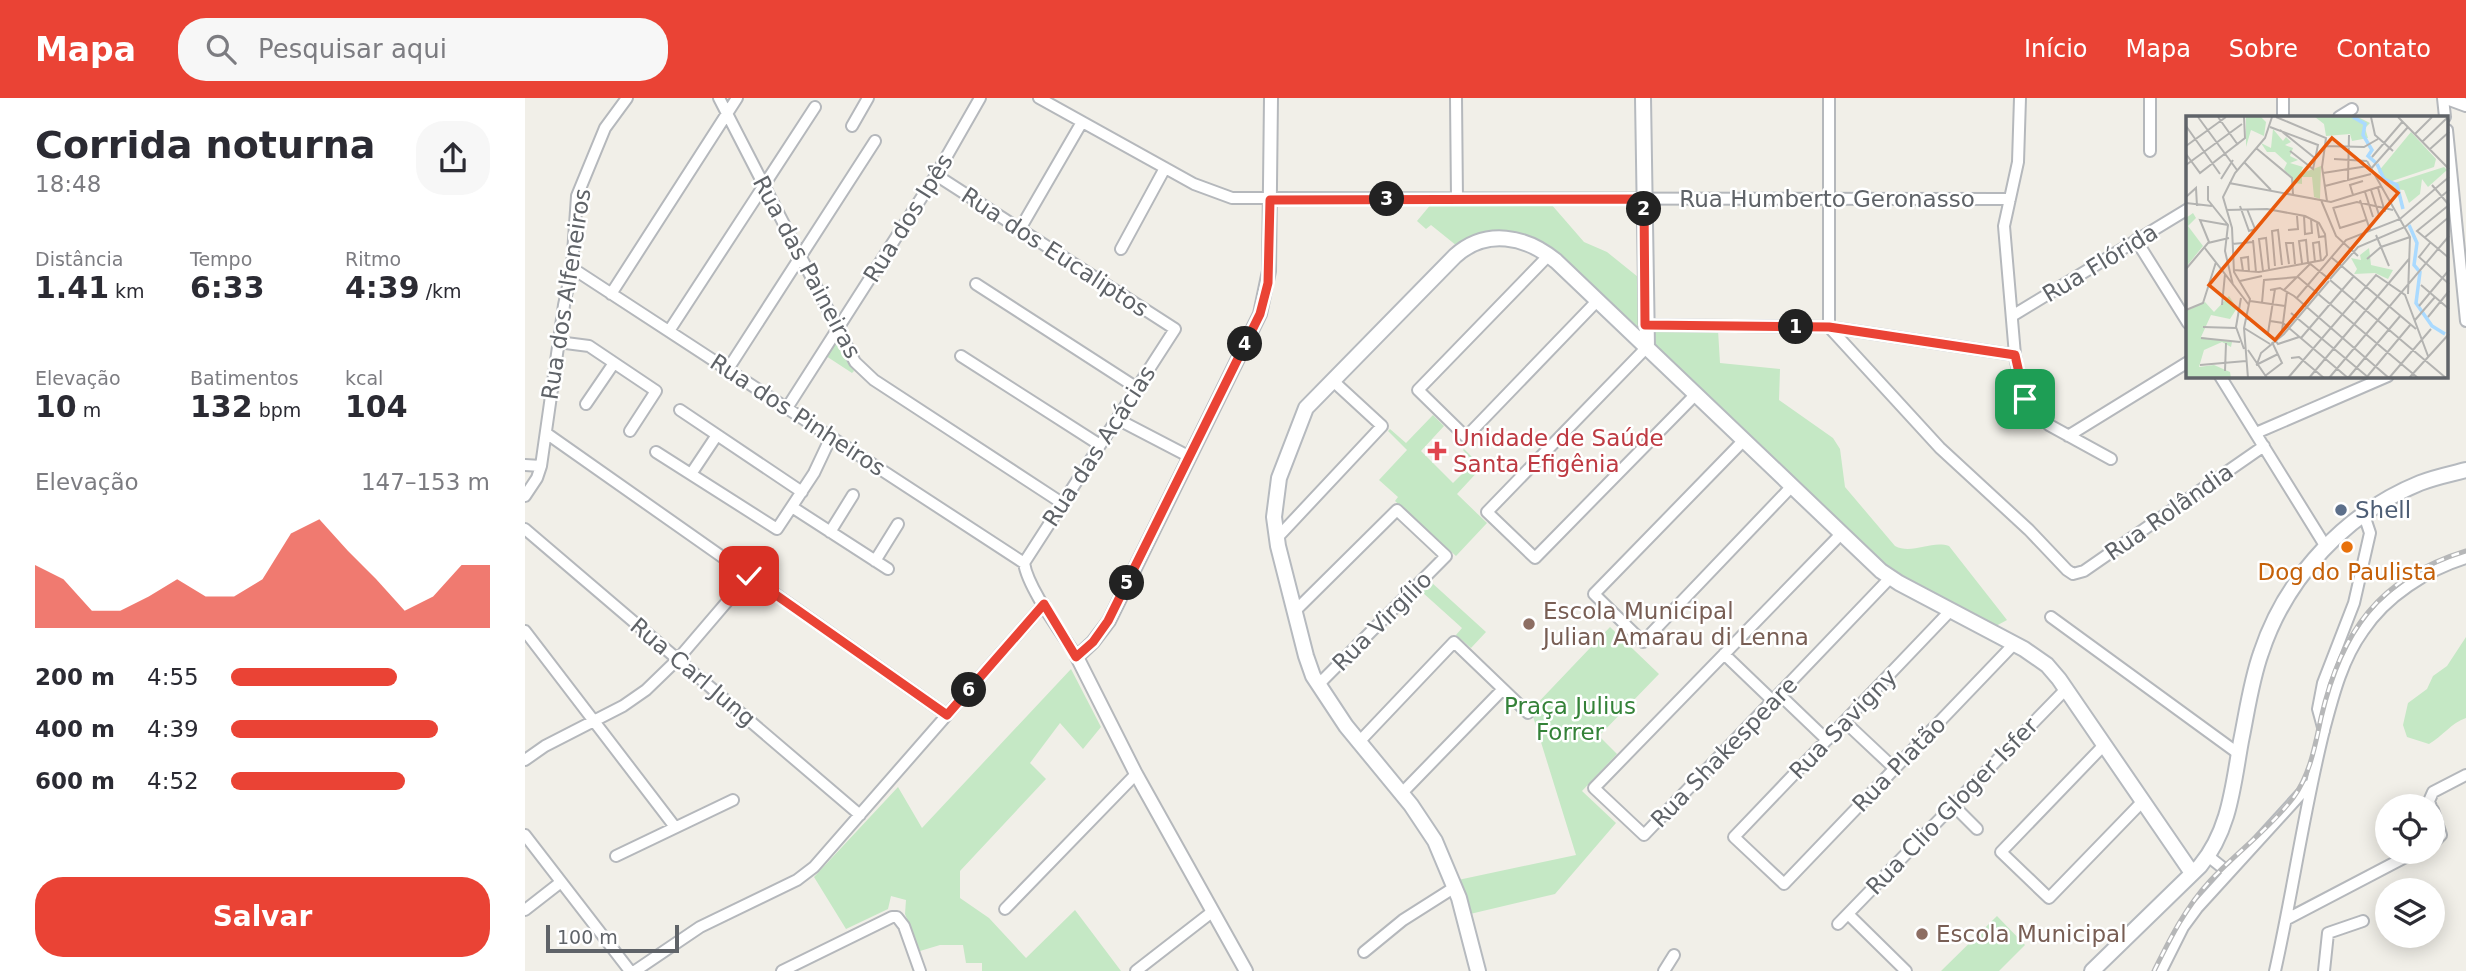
<!DOCTYPE html>
<html lang="pt">
<meta charset="utf-8">
<style>
body{margin:0;font-family:"DejaVu Sans",sans-serif;background:#f7f7f7;color:#2b2b33;height:100vh;display:flex;flex-direction:column;font-size:26px;white-space:nowrap}
*{box-sizing:border-box;margin:0}
p{font-size:23px;color:#7c7c81}
.icon{flex:none;width:38px;height:38px;fill:none;stroke:currentColor;stroke-width:2;stroke-linecap:round;stroke-linejoin:round}
.map{position:relative;flex:1;overflow:hidden}
.panel{display:flex;flex-direction:column;background:#fff;width:525px}
.panel>*{flex:none}
.tools{position:absolute;left:1850px;top:696px;display:grid;gap:14px}
.tools a{display:grid;place-items:center;width:70px;height:70px;border-radius:50%;background:#fff;box-shadow:0 4px 18px #0003;font-size:35px}
.scale{position:absolute;left:21px;bottom:18px;width:133px;box-sizing:border-box;padding-left:7px;border:4px solid #5f6368;border-top:0;font-size:19px;line-height:24px;white-space:nowrap;color:#5f6368;-webkit-text-stroke:5px #fff;paint-order:stroke}
.pin{position:absolute;display:grid;place-items:center;width:60px;height:60px;color:#fff;margin:-30px;border-radius:14px;box-shadow:0 4px 10px #0006}
.km{position:absolute;width:35px;height:35px;margin:-18px;border-radius:50%;background:#222;color:#fff;font-size:19px;line-height:35px;text-align:center}
.round{display:grid;place-items:center;flex:none;width:74px;height:74px;border-radius:28px;background:#f7f7f7}
.overview{display:flex;align-items:center;justify-content:space-between;height:119px;padding:0 35px}
h1{font-size:38px;font-weight:700;line-height:52px}
.stats{display:grid;grid-template-columns:repeat(3,1fr);gap:10px;height:119px;padding:7px 35px}
.stats div{display:grid;align-content:center}
.stats b{font-size:30px;font-weight:700}
.stats small{font-size:19px;font-weight:400}
.stats p{font-size:19px}
.chart{height:196px;padding:14px 35px}
.chart p{display:flex;justify-content:space-between}
.chart svg{width:100%;height:126px;margin-top:7px;fill:#ea4335;opacity:.7}
.primary-button{display:flex;gap:14px;margin-top:auto;padding:14px 35px}
.primary-button a{flex:1;height:80px;border-radius:28px;background:#ea4335;color:#fff;font-size:28px;font-weight:700;line-height:80px;text-align:center}
ul{padding:0 35px;list-style:none;font-size:23px}
li{display:grid;grid-template-columns:112px 84px 1fr;align-items:center;height:52px}
li i{height:18px;border-radius:9px;background:#ea4335}
header{display:flex;align-items:center;gap:42px;box-sizing:border-box;height:98px;padding:0 35px;background:#ea4335;color:#fff}
header strong{font-size:33px}
nav{display:flex;gap:38px;margin-inline-start:auto;font-size:24px}
.search{width:490px;height:63px;background:#f7f7f7;display:flex;align-items:center;gap:18px;box-sizing:border-box;padding:0 24px;border-radius:28px;color:#7c7c81;font-size:26px}
main{display:flex;flex:1;min-height:0}
.map>svg:first-child{display:block}
</style>
<header>
<strong>Mapa</strong>
<div class="search"><svg class="icon" aria-label="search" viewBox="0 0 24 24"><circle cx="10" cy="10" r="6"/><path d="M15 15l6 6"/></svg>Pesquisar aqui</div>
<nav><a>Início</a><a>Mapa</a><a>Sobre</a><a>Contato</a></nav>
</header>
<main>
<section class="panel">
<div class="overview"><div><h1>Corrida noturna</h1><p>18:48</p></div><a class="round"><svg class="icon" aria-label="share" viewBox="0 0 24 24"><path d="M12 15V3M7 8l5-5 5 5M5 13v7h14v-7"/></svg></a></div>
<div class="stats">
<div><p>Distância</p><b>1.41<small> km</small></b></div>
<div><p>Tempo</p><b>6:33</b></div>
<div><p>Ritmo</p><b>4:39<small> /km</small></b></div>
</div>
<div class="stats">
<div><p>Elevação</p><b>10<small> m</small></b></div>
<div><p>Batimentos</p><b>132<small> bpm</small></b></div>
<div><p>kcal</p><b>104</b></div>
</div>
<div class="chart"><p><span>Elevação</span>147–153 m</p>
<svg viewBox="0 0 160 44" preserveAspectRatio="none"><path d="M0 44V22L10 27L20 38L30 38L40 33L50 27L60 33L70 33L80 27L90 11L100 6L110 17L120 27L130 38L140 33L150 22L160 22V44z"/></svg>
</div>
<ul>
<li><b>200 m</b>4:55<i style="width:64%"></i></li>
<li><b>400 m</b>4:39<i style="width:80%"></i></li>
<li><b>600 m</b>4:52<i style="width:67%"></i></li>
</ul>
<div class="primary-button"><a>Salvar</a></div>
</section>
<div class="map">
<svg width="1941" height="873" viewBox="0 0 1941 873">
<rect width="100%" height="100%" fill="#f1efe8"/>
<path fill="#c5e8c5" d="M907,105L1026,106L1059,144L1082,154L1113,179V234L1026,152L940,143L932,148L906,127L901,131L892,123Z
M1126,231L1193,232L1195,265L1255,271L1254,302L1308,340L1315,351L1320,389L1370,448C1387,457 1406,442 1424,448L1482,522L1469,529L1366,474L1126,248Z
M311,241L329,273L327,275L301,258Z
M908,317L919,328L896,353L928,385L949,364L938,352L939,351L957,369L932,396L962,425L931,458L870,403L873,399L854,382L882,352L863,333L865,331L881,345Z
M906,484L961,534L946,550L931,537L937,530L897,494Z
M1085,529L1134,576L1074,638L1092,656L1057,693L1091,725L1030,796L945,816L933,782L1051,757L1006,612Z
M1941,539V620C1926,625 1918,638 1904,646L1882,639L1878,627L1883,605L1902,591L1908,578L1922,568Z
M546,571L576,629L558,651L535,625L505,665L521,681L435,773V800L464,820L501,860L550,812L596,873H457V865H441L438,847H415L395,853L380,816L381,802L366,798L363,811L321,831L289,779L373,689L397,730Z
M1472,818L1500,847L1474,873H1416Z"/>
<g fill="none" stroke-linecap="round" stroke-linejoin="round">
<defs>
<path id="minor" d="M194,0L330,264L349,282L537,405
M514,0L669,86L707,100L1485,101
M931,0L932,101
M1304,0V229L1415,350L1504,432L1542,472L1548,476L1559,473L1739,348
M1495,0L1493,64L1479,128L1490,257L1496,290L1506,311L1524,327L1586,361
M1758,0V19
M1918,0L1920,19
M1814,19L1827,11
M327,28L343,0
M1922,32L1941,223
M1625,53V0
M411,77L650,231L499,465
M495,131L557,24
M1611,142L1663,225
M596,151L640,70
M1024,157L893,292L941,339L1073,202
M47,170L499,465
M451,186L612,290
M86,196L212,0
M1487,218L1663,111
M1120,227L1304,229L1490,257
M144,233L290,9
M33,244L64,248L131,293L105,333
M1122,249L962,414L1010,460L1171,296
M436,258L575,347
M203,271L350,43
M1695,278L1801,449
M61,306L89,265
M262,310L411,77L455,0
M155,312L277,394
M592,321L665,359
M21,335L422,617
M1731,335L1863,278
M1543,338L1663,264
M1219,342L1069,496L1118,544L1267,388
M131,354L252,431L289,375L306,339
M0,367L16,368
M166,376L192,337
M0,398L12,380L16,368L39,207L47,170L52,98L80,30L102,0
M267,409L363,471
M0,431L335,717
M305,434L328,397
M1316,436L1069,690L1119,737L1365,480
M752,440L857,328L807,282
M350,463L373,426
M499,465C503,491 537,535 552,559
M1426,512L1209,739L1259,786L1489,546
M769,514L872,412L921,458L793,587
M1526,519L1714,656
M0,533L150,729
M1199,556L1248,603
M1254,596L1302,642
M1320,624L1369,670
M1799,633L1793,611L1798,585L1829,505L1845,435L1839,417
M833,645L929,544L1003,615
M1579,647L1476,754L1524,800L1618,703
M0,662L20,648L98,608L121,592L153,561L224,478
M876,696L978,591
M1428,707L1452,731
M1906,709L1904,703L1908,694L1941,677
M1908,712L1916,737L1908,745
M0,737L105,873
M91,758L208,702
M1683,758L1703,774
M480,811L611,676
M0,812L36,784
M1323,816L1381,873
M1762,821L1890,754
M1313,826L1541,591
M839,854L878,822L930,789
M110,873L175,829L272,782L289,769L519,506
M257,873L367,819H372L379,828L395,873
M611,873L687,814
M1139,873L1149,857
M1636,873L1658,829L1672,810L1784,687
M1750,873C1768,793 1779,712 1799,632C1808,598 1817,562 1838,533C1861,498 1902,472 1941,460
M1799,873L1803,835L1838,823"/>
<path id="tertiary" d="M1922,0L1941,7
M721,873L611,676L552,559L568,544L584,523L735,216L744,173L746,0"/>
<path id="secondary" d="M1118,0L1122,249
M953,873L934,800L910,743L886,707L821,628L788,578L781,558L753,448L749,419L754,380L781,310L930,158C961,130 1001,138 1031,163L1356,473L1374,485L1499,551L1522,567L1534,581L1667,775
M1567,873L1675,768C1705,732 1708,687 1716,643C1722,614 1726,583 1736,555C1761,479 1821,415 1895,385C1910,379 1926,376 1941,372"/>
</defs>
<use href="#minor" stroke="#b5b8bc" stroke-width="14"/>
<use href="#tertiary" stroke="#b5b8bc" stroke-width="16"/>
<use href="#secondary" stroke="#b6babf" stroke-width="18"/>
<use href="#minor" stroke="#fff" stroke-width="10"/>
<use href="#tertiary" stroke="#fff" stroke-width="12"/>
<use href="#secondary" stroke="#fff" stroke-width="14"/>
<defs>
<path id="rail" d="M1629,873C1645,841 1660,810 1685,783C1711,755 1744,731 1768,700C1785,677 1790,648 1796,620C1816,534 1853,480 1941,453"/>
</defs>
<use href="#rail" stroke="#b6b7b8" stroke-width="5"/>
<use href="#rail" stroke="#fff" stroke-width="2.5" stroke-dasharray="8" stroke-linecap="butt"/>
</g>
<g fill="none" stroke-linecap="round" stroke-linejoin="round">
<defs>
<path id="route" d="M224,478L422,617L519,506L551,559L568,544L583,523L735,216L743,185L745,102L1119,101L1120,227L1304,229L1490,257L1500,301"/>
</defs>
<use href="#route" stroke="#fff" stroke-width="14"/>
<use href="#route" stroke="#ea4335" stroke-width="9"/>
</g>
<path fill="#e0444e" stroke="#fff" stroke-width="2.5" d="M908.5 342.5h7v7h7v7h-7v7h-7v-7h-7v-7h7z"/>
<circle fill="#5c6f8a" stroke="#fff" stroke-width="2.5" cx="1816" cy="412" r="7"/>
<circle fill="#e8710a" stroke="#fff" stroke-width="2.5" cx="1822" cy="449" r="7"/>
<g fill="#8d6e63" stroke="#fff" stroke-width="2.5">
<circle cx="1004" cy="526" r="7"/>
<circle cx="1397" cy="836" r="7"/>
</g>
<g text-anchor="middle" dominant-baseline="central" stroke-width="5" stroke-linejoin="round" paint-order="stroke">
<g font-size="23" fill="#5f6368" stroke="#fff">
<text x="1302" y="101">Rua Humberto Geronasso</text>
<text transform="translate(383 120) rotate(-58)">Rua dos Ipês</text>
<text transform="translate(530 154) rotate(33)">Rua dos Eucaliptos</text>
<text transform="translate(1575 165) rotate(-31)">Rua Flórida</text>
<text transform="translate(282 169) rotate(62)">Rua das Paineiras</text>
<text transform="translate(41 196) rotate(-81)">Rua dos Alfeneiros</text>
<text transform="translate(273 317) rotate(33)">Rua dos Pinheiros</text>
<text transform="translate(574 348) rotate(-57)">Rua das Acácias</text>
<text transform="translate(1644 414) rotate(-35)">Rua Rolândia</text>
<text transform="translate(857 523) rotate(-45)">Rua Virgílio</text>
<text transform="translate(168 574) rotate(40)">Rua Carl Jung</text>
<text transform="translate(1318 626) rotate(-46)">Rua Savigny</text>
<text transform="translate(1199 654) rotate(-46)">Rua Shakespeare</text>
<text transform="translate(1374 666) rotate(-46)">Rua Platão</text>
<text transform="translate(1427 708) rotate(-46)">Rua Clio Gloger Isfer</text>
</g>
<g font-size="23" fill="#be3a42" stroke="#fff" text-anchor="start">
<text x="928" y="340">Unidade de Saúde<tspan x="928" dy="26">Santa Efigênia</tspan></text>
</g>
<g font-size="23" fill="#4e5e75" stroke="#fff" text-anchor="start">
<text x="1830" y="412">Shell</text>
</g>
<g font-size="23" fill="#c56008" stroke="#fff">
<text x="1822" y="474">Dog do Paulista</text>
</g>
<g font-size="23" fill="#785e54" stroke="#fff" text-anchor="start">
<text x="1018" y="513">Escola Municipal<tspan x="1018" dy="26">Julian Amarau di Lenna</tspan></text>
<text x="1411" y="836">Escola Municipal</text>
</g>
<g font-size="23" fill="#348238" stroke="#fff">
<text x="1045" y="608">Praça Julius<tspan x="1045" dy="26">Forrer</tspan></text>
</g>
</g>
<g transform="translate(1661 18)">
<rect width="262" height="262" fill="#f1efe8"/>
<path d="M60,1H75L80,6L78,20L65,14L60,31ZM129,1H172L184,7L179,12L182,22L166,25L164,18L140,20L138,8ZM87,13L97,25L100,21L105,26L99,29L107,32L104,40L112,44L104,47L117,51L114,58L135,50L134,83L128,81L126,61H116V68L108,67L98,53L101,47L89,36H81L75,27L85,32ZM225,16L250,43L248,51L203,66L192,56ZM258,51L261,54L242,71L236,63L234,78L223,87L218,74L208,73L205,68ZM7,97L10,102L2,110L17,130L0,151V102ZM183,132L185,149L207,154L202,163L189,157L168,158L171,153L165,142L175,144L174,139ZM43,180L51,192L44,203L25,199L15,221L46,226L45,231L36,226L18,234L13,251L28,249L44,256L45,262H0V195L19,186L28,196Z" fill="#c5e8c5"/>
<path fill="none" stroke="#aadaff" stroke-width="3.5" d="M167,1L179,8L177,19L186,34L182,40L190,47M191,48L198,63L211,69L217,93M223,109L231,127L228,149L234,156L230,187L246,210L259,218"/>
<path fill="none" stroke="#b3b3b1" stroke-width="2" d="M12,1L51,54M32,1L52,29M90,1L140,22L136,51L141,85M185,1L189,19L207,35M212,1L263,53M0,10L34,58M84,11L132,29L127,53L104,35M94,14L130,43M229,18L246,1M236,26L262,1M0,30L40,1M139,30L178,31L192,23M70,32L106,62L107,78M244,33L263,16M0,38L14,57L59,22L58,1M186,41L217,5M148,43L181,45M181,45L224,121L222,178M58,46L85,74M0,49L56,8M183,55L222,11M137,57L182,50M35,63L47,44M162,64L163,19M43,67L145,86L196,70M246,69L263,89M22,70V84L42,109L39,135L47,169M139,70L185,58M192,72L199,96M185,74L193,99M179,76L187,101M167,79L164,69L177,65M0,81L10,72L11,90M135,84L150,120L172,140M174,84L184,114M0,87L26,90M263,89L231,115L263,142M54,90L63,115L69,113L61,93M147,91L154,112L180,104M147,92L171,86L207,94M40,94L81,93L119,100L133,107L139,118L141,139L137,144L73,156L48,154M118,100L119,118L126,117L125,103M131,107L133,121L140,120M102,114L112,113L111,100M190,119L203,150M238,122L263,101M67,124L70,156M23,126L14,104L42,109M244,127L233,141L263,168M46,128L67,126M18,131L63,189M145,141L230,213M181,143L195,131L224,121M122,146L143,163M129,146L127,127L133,126L135,145M116,147L113,125L120,124L122,146M103,148L100,127H107L109,148M89,150L86,115L92,114L96,149M0,153L22,127L43,122M57,155L55,142L62,141L63,156M77,155L73,123L80,122L83,153M144,163L172,131L219,111L263,74M144,164L260,262M54,165L76,160M235,169L263,193M84,174L94,172L108,180L203,262L245,213M98,174L124,148M55,182L50,211L58,233M110,183L160,124L214,103L263,61M64,185L99,190M76,187L78,164L112,161L232,262M36,189L39,158M233,190L263,154M0,194L17,187L30,146M105,197L183,262M242,201L263,175M61,202L82,217M229,204L249,181M84,205L97,207L162,262M17,211L50,212M58,212L84,228M96,215L101,176M82,217L89,173M15,222L54,226M115,222L168,160M89,224L92,228L113,221M62,234L81,262M105,242L113,241L138,262M71,248L75,237L98,218L143,165M14,249L60,245M70,249L92,238M39,255L40,227M79,260L96,247L86,226M62,262L58,212L64,183L48,156L46,112L37,81L49,57L79,22L86,1M102,262L190,159L219,179L242,240M123,262L223,143M143,262L263,120M162,262L215,199M180,262L225,208M223,262L263,218"/>
<path fill="#e8590c" fill-opacity="0.15" stroke="#e8590c" stroke-width="3.5" d="M146,22L212,77L89,224L23,169Z"/>
<rect width="262" height="262" fill="none" stroke="#5f6368" stroke-width="3.5"/>
</g>
</svg>
<div class="tools">
<a><svg class="icon" aria-label="locate" viewBox="0 0 24 24"><circle cx="12" cy="12" r="6"/><path d="M12 2v4M12 18v4M2 12h4M18 12h4"/></svg></a>
<a><svg class="icon" aria-label="layers" viewBox="0 0 24 24"><path d="M12 4l9 5-9 5-9-5zM3 14l9 5 9-5"/></svg></a>
</div>
<div class="scale">100 m</div>
<div class="pin" style="left:1500px;top:301px;background:#1e9e55"><svg class="icon" aria-label="arrive" viewBox="0 0 24 24"><path d="M6 21V4h12l-3 4 3 4H6"/></svg></div>
<div class="pin" style="left:224px;top:478px;background:#d93025"><svg class="icon" aria-label="check" viewBox="0 0 24 24"><path d="M5 12l5 5 9-10"/></svg></div>
<b class="km" style="left:1271px;top:229px">1</b>
<b class="km" style="left:1119px;top:111px">2</b>
<b class="km" style="left:862px;top:101px">3</b>
<b class="km" style="left:720px;top:246px">4</b>
<b class="km" style="left:602px;top:485px">5</b>
<b class="km" style="left:444px;top:592px">6</b>
</div>
</main>
